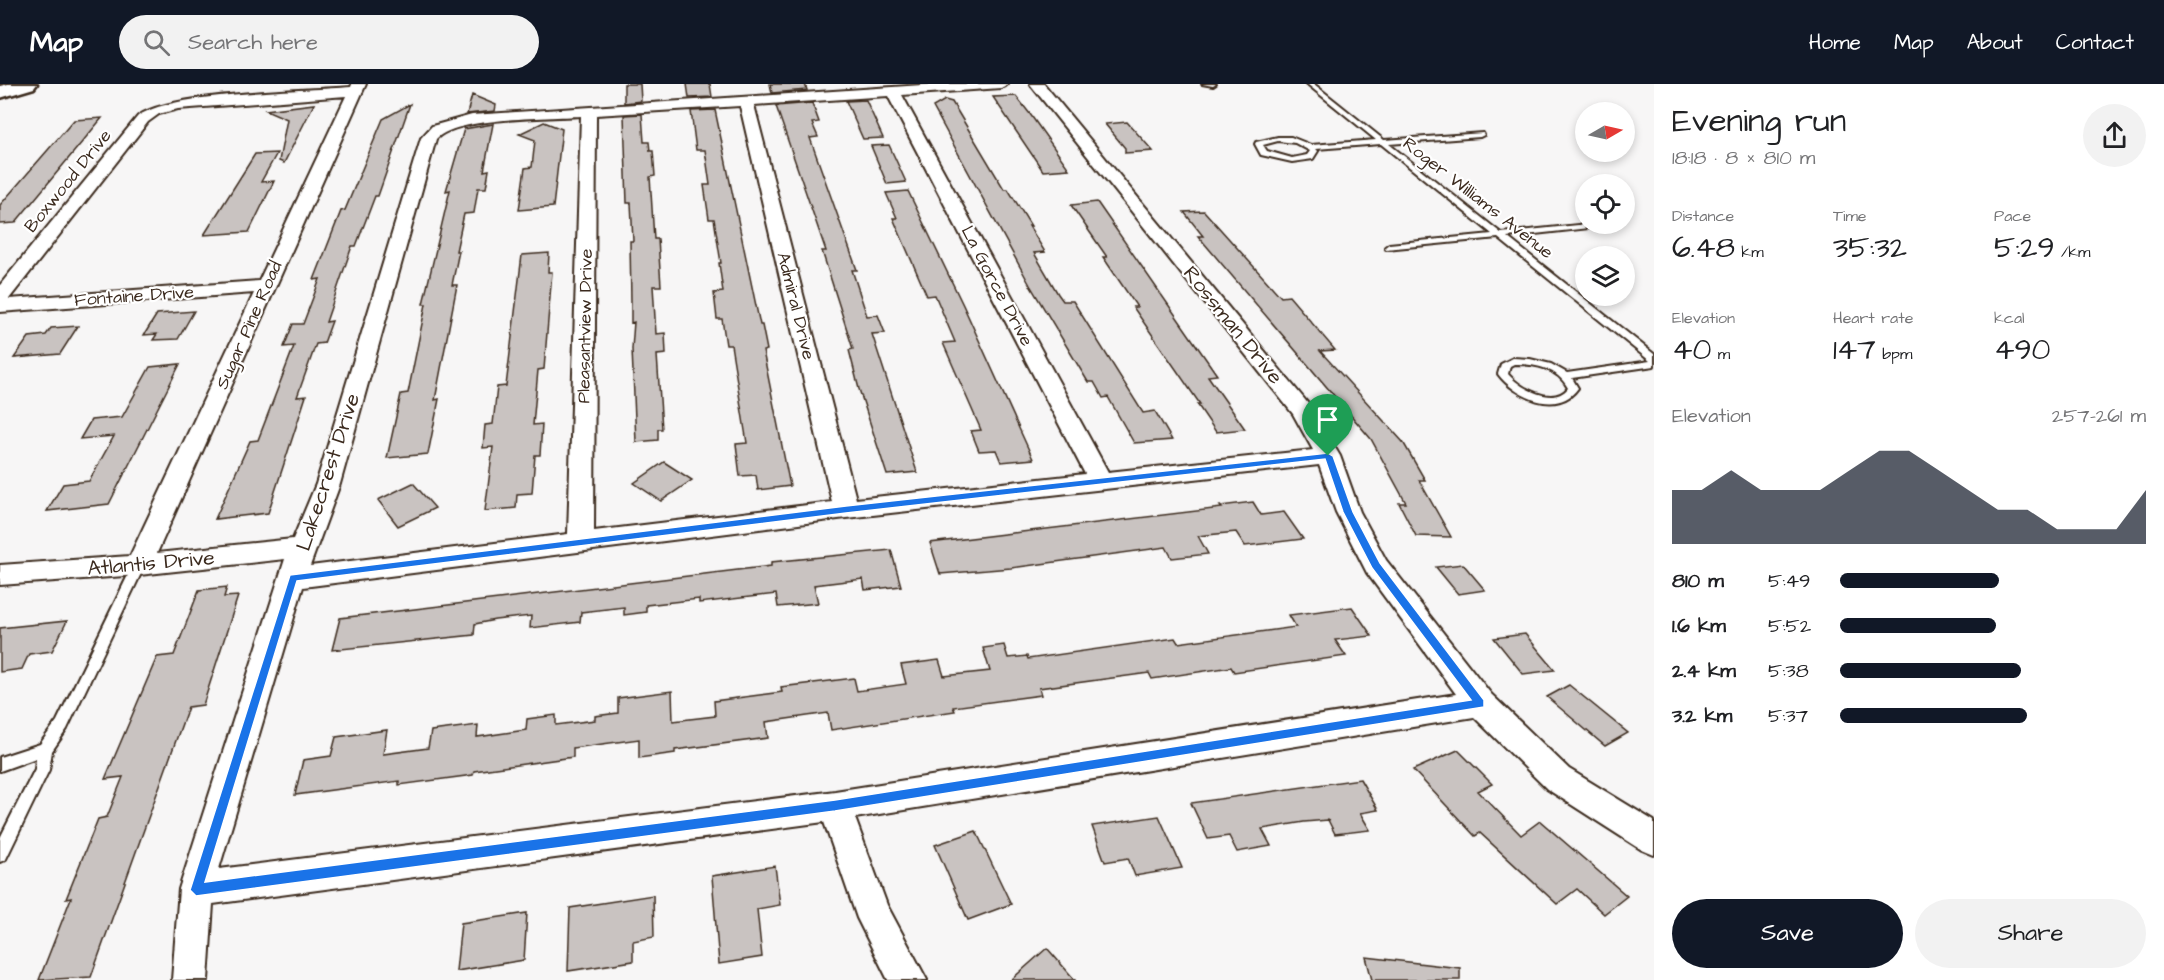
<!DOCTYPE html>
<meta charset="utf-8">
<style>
body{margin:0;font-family:"Architects Daughter",sans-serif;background:#f2f2f2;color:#202124;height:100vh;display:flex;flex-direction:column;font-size:22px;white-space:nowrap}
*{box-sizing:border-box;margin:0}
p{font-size:20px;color:#757577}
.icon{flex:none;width:33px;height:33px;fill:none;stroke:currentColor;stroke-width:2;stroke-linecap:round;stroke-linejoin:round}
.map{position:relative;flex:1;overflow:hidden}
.side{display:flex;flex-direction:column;background:#fff;width:510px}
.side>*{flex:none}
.needle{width:39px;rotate:81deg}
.tools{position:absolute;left:1575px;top:18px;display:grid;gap:12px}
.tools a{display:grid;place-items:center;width:60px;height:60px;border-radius:50%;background:#fff;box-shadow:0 3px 9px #0003;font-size:30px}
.pin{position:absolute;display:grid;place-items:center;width:51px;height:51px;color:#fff;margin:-62px -26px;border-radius:50% 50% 50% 0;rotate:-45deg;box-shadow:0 0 6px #0007}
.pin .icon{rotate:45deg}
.round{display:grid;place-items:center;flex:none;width:63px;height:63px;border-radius:32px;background:#f2f2f2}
.head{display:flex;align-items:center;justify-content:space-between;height:102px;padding:0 18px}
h1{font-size:33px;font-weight:600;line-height:45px}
.metrics{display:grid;grid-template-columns:repeat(3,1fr);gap:9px;height:102px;padding:6px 18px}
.metrics div{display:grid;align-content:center}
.metrics b{font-size:30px;font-weight:600}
.metrics small{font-size:16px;font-weight:400}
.metrics p{font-size:16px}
.chart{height:168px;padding:12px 18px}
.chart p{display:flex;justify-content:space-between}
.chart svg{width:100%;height:108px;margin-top:6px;fill:#111827;opacity:.7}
.primary-button{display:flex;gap:12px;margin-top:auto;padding:12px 18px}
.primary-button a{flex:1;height:69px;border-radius:36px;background:#111827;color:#fff;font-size:24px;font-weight:600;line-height:69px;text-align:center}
.primary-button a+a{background:#f2f2f2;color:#202124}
ul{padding:0 18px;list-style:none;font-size:20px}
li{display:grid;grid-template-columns:96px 72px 1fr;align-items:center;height:45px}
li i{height:15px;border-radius:8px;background:#111827}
header{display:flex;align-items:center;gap:36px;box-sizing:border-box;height:84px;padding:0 30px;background:#111827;color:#fff}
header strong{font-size:28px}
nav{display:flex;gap:33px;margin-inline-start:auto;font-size:21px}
.search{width:420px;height:54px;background:#f2f2f2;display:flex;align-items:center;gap:15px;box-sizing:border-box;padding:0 21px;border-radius:33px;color:#757577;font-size:22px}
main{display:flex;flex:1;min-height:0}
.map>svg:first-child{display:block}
</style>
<header>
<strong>Map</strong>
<div class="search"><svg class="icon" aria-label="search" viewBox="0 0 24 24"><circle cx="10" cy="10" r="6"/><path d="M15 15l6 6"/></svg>Search here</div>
<nav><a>Home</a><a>Map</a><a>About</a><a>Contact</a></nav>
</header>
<main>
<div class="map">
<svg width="1654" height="896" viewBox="0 0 1654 896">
<rect width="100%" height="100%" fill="#f7f6f6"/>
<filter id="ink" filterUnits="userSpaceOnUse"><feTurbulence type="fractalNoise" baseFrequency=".0167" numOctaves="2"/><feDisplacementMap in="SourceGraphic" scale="12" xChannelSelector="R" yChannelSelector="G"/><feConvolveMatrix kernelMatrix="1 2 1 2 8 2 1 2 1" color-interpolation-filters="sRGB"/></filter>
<g filter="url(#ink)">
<path fill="#c9c3c1" stroke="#3b2a1e" stroke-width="1.5" d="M624,0H640L641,17L624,19Z
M687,0H710L712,13L689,14Z
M770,0H805L807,6L772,9Z
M472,11L496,21L495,27L467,30Z
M1016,12L1030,30L1069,85L1043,87L993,13Z
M866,16L883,54L863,55L846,17Z
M945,16L952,18L1004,105H1008L1031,142H1029L1045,168L1034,169L1058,210L1063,217H1073L1143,329L1155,327L1172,356L1134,359L1108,313L1103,314L1094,298H1088L1031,203L933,23Z
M812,19L819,38L812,39L818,53L810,54L857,186H852L867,232L878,231L885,249L872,250L917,388L887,391L859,305L849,266L853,265L822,167H826L776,22Z
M314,20L284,79L279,77L287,35L266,26Z
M410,20L378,112H375L356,162H352L326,238L332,237L324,259L316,260L297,313L306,312L268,429L215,435L250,357L258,356L294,262L284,263L293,240H303L320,195L314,196L341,127L345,126L383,35Z
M715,26L760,241H762L767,266L763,267L790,402L758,406L756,391L740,392L736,360L747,359L731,261H726L722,235H717L714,209L723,208L719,179H721L714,135H709L704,101H710L705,66H696L691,27Z
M642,30L644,58H649L650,67H653L655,92L650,93L654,155H658L661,202H653L656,250L665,249L666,270L657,271L662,345H658V356L636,358L632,265L634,238L631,239V217L630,157H633L631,119H627L624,31Z
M102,34L15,139L0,140V121L74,36Z
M544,38L562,45L553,123L519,126L525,84L532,83L535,56L519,50Z
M1127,38L1153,67L1125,69V64L1105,40Z
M493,40L484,87L489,86L486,104H478L474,129L464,130L456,167H459L452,201H457L435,316L439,315L428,370L387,374L401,310L408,309L426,220H423L450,106L446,107L464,45Z
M889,61L906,98L887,100L871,62Z
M277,69L261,98L274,97L249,148L204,151L255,70Z
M908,107L963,221L1033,375L1001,378L996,366L979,367L971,347L981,346L943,259L955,258L935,211L927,212L893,134H897L886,109Z
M1097,118L1217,291L1208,292L1245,345L1216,348L1197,320H1200L1133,223H1137L1103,173H1107L1071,121Z
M1204,127L1281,213L1289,212L1335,266L1320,267L1403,358L1425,396H1419L1451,453L1416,452L1399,419H1406L1371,355L1198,152H1203L1184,128Z
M549,169L548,188H552L544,285L538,286L533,341L542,340L540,371H535L532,409L517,410L516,424L485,427L493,363L483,364L485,341L493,340L497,303L506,302L522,171Z
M194,227L178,255L153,256L157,250L144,251L157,230Z
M78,242L60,270L14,274L29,253L46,251L51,244Z
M180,280L109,420L47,427L63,400L89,397L114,352L80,355L91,336L122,333L150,283Z
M664,378L692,396L661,417L634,399Z
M413,399L435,424L398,442L378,416Z
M1253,418L1261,431L1284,428L1303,455L1245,462L1236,448L1198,452L1208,470L1172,474L1166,463L1011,484L940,490L930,459L1222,424L1220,422Z
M891,466L901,502L865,506L863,495L814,501L818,519L778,523L776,510L699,519V515L646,521V528L624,531V523L581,528L580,538L530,544L531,532L495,536L475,540L474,551L332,566L340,534L771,482V478Z
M1463,480L1485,506L1458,510L1436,483Z
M227,503L224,513L238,512L203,621L188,623L91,893L39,896L71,814L66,815L98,735L107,733L123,693L105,695L157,573L174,571L199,506Z
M1352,523L1372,552L1335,556L1346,572L1234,588L1231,583L1152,595L1149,589L1039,604L1041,611L953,623L955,627L831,646L828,629L766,638L768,654L675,666V669L639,674V655L573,664V673L474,687L473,691L399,701V697L295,711L303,676L331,672L336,653L387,646L383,670L428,664L431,647L478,641L477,653L526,646L527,635L556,631V641L595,636V632L618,629V614L672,607L673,637L715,632L714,617L782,608L781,603L854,594L857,607L906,600L901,581L939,576L944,592L990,587L983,564L1004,561L1008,574L1027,572L1028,575L1175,554L1178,559L1296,543L1289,531Z
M67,537L52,567L29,570L22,585L0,588V544Z
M1525,550L1555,586L1523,590L1494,554Z
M1569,601L1628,649L1605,662L1547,613Z
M1458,666L1492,700L1478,707L1521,751L1540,737L1627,812L1604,830L1577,805L1557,820L1480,749L1475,752L1413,686Z
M1360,695L1378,726L1360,729L1370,746L1335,750L1328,736L1304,738L1262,745L1271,762L1237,768L1229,752L1208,755L1191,719Z
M1159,732L1182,784L1135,792L1128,774L1105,778L1092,742Z
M976,747L1011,820L968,836L935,761Z
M775,782L780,821L757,825L762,873L719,880L712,792Z
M653,811L654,853L633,857V877L568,887L570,824Z
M527,829L524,876L456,887L461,839Z
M1047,864L1075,896H1011Z
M1366,873L1460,884V896H1372Z"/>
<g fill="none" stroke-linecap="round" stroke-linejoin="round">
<defs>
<path id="lane" d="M1202,0H1216L1213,2Z
M1307,0H1314L1384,56L1483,49L1484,51L1480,53L1389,60L1501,149L1588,140H1611L1607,142L1507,153L1654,270V282L1572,294L1578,304C1558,333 1515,313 1498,290L1501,280L1513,274L1530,275L1551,280L1567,289L1650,277L1498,154L1386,165L1385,163L1389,160L1492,150L1381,60L1316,65L1318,67L1313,75L1292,78L1261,71L1255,60L1256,58L1278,53H1291L1311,61L1376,56ZM1278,57L1295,59L1310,67L1307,71L1292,74L1267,67L1263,61ZM1514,280C1536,280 1557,284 1568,304C1553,323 1520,304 1508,290L1510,282Z
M139,476L143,478L145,481L67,645L52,667L49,686L6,775L0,778V754L35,685L36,674L0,687V673L40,660L57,637L133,481L135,478Z"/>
<path id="street" d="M352,0H366L157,469L293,455L316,400L421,54L432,42L472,31L937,0H1008L1001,4L902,11L1108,388L1313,366L1293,330L1030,0H1044L1310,322L1340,372L1360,428L1386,476L1491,610L1569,685L1654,737V771L1642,766L1547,705L1474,633L855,734L887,821L927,896H888L857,834L824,738L213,820L208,896H172L179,805L285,475L139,491L0,501V481L130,472L254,209L0,228V201L138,32C171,8 303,7 351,3ZM346,12L259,197L9,215L148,38L159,30L178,25ZM888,12L1085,390L856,415L754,21ZM740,22L832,418L594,447L596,31ZM581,32L568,450L310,482L340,400L436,55C456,33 550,34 581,32ZM1319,381L1336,428L1367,489L1456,610L835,707L219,785L303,503L846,434Z"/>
<path id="secondary" d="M8,0H37L34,4L0,14V2Z"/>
</defs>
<use href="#lane" stroke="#3b2a1e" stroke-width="4"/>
<use href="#street" stroke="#3b2a1e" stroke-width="4"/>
<use href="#secondary" stroke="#3b2a1e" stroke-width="5"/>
<use href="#lane" fill="#fff" fill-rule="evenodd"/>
<use href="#street" fill="#fff" fill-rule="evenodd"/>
<use href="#secondary" fill="#fff" fill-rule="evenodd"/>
</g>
</g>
<path fill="#1a73e8" stroke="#fff" stroke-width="1.5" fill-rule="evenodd" d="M1328,369L1333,372L1353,428L1380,479L1484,616V623L835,727L196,812L190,806L290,491L846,422ZM1325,375L1343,428L1372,484L1471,616L835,716L205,798L297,497L846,429Z"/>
<g text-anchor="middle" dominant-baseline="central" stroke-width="4.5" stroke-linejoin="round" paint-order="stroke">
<g font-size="18" fill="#3b2a1e" stroke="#fff">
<text transform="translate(68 97) rotate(-51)">Boxwood Drive</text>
<text transform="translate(1478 114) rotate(38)">Roger Williams Avenue</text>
<text transform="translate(997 202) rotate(62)">La Gorce Drive</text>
<text transform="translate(134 212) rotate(-4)">Fontaine Drive</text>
<text transform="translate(796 222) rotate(76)">Admiral Drive</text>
<text transform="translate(249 241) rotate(-66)">Sugar Pine Road</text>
<text transform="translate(585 242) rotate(-89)">Pleasantview Drive</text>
</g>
<g font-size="21" fill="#3b2a1e" stroke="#fff">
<text transform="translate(1233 241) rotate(51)">Rossman Drive</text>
<text transform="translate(328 388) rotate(-72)">Lakecrest Drive</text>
<text transform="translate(151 479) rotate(-5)">Atlantis Drive</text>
</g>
</g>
</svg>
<div class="tools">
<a><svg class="needle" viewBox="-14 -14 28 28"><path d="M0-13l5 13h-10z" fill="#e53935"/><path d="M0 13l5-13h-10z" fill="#757577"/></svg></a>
<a><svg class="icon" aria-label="locate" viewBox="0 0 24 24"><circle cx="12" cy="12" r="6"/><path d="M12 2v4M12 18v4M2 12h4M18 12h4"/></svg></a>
<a><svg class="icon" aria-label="layers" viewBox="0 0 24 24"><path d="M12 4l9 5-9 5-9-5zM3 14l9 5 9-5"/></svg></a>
</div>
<div class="pin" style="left:1328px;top:372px;background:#1e9e55"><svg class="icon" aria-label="arrive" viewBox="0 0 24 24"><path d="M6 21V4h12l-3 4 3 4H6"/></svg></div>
</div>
<section class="side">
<div class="head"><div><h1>Evening run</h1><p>18:18 · 8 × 810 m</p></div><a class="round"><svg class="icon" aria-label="share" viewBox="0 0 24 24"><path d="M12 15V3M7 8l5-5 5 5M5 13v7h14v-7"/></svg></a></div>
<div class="metrics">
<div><p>Distance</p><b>6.48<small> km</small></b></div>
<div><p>Time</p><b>35:32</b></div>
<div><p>Pace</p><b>5:29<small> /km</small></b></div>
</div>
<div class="metrics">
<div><p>Elevation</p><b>40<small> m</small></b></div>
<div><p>Heart rate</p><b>147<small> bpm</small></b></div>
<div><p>kcal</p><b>490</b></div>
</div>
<div class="chart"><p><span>Elevation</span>257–261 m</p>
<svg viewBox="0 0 160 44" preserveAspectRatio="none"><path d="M0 44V22L10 22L20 14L30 22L40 22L50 22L60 14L70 6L80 6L90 14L100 22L110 30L120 30L130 38L140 38L150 38L160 22V44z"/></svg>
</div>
<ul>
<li><b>810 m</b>5:49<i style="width:52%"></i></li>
<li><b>1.6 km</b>5:52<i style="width:51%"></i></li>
<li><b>2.4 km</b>5:38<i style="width:59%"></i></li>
<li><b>3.2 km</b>5:37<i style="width:61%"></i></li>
</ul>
<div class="primary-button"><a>Save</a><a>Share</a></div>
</section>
</main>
